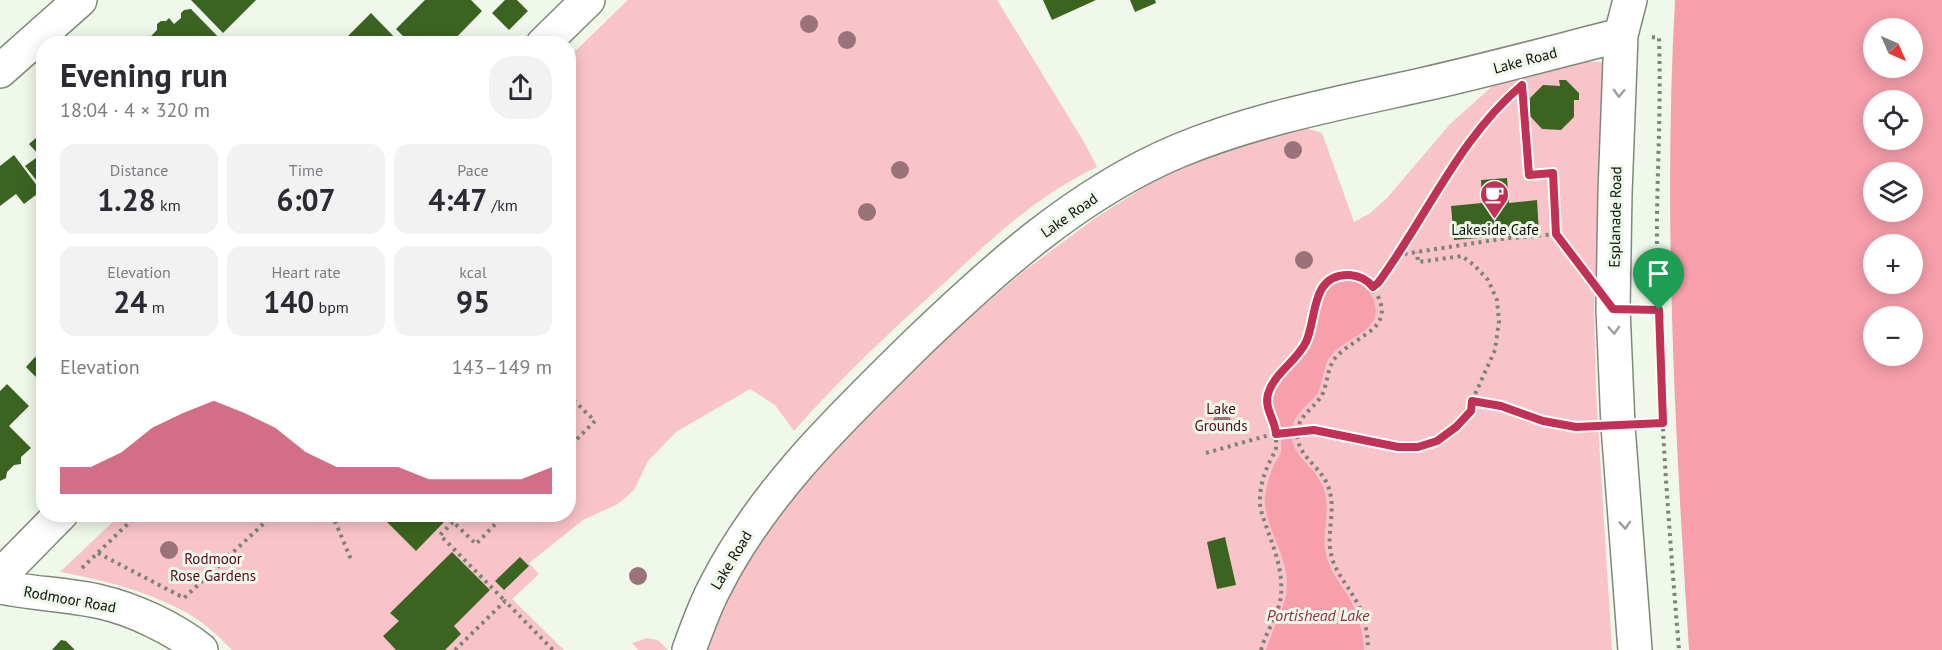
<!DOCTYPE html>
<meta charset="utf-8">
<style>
body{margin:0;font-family:"PT Sans",sans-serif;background:#f2f2f3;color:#2b2b33;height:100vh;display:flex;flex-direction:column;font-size:22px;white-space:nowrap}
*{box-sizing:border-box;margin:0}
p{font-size:20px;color:#7c7c81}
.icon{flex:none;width:33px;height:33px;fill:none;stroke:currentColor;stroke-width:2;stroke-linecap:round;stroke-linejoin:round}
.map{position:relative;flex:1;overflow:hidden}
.sheet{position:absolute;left:36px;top:36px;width:540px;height:486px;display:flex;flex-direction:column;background:#fff;border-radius:24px;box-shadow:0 3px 15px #0003}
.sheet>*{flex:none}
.needle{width:39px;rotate:135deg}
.controls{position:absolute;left:1863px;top:18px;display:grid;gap:12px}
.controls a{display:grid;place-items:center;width:60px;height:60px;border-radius:50%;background:#fff;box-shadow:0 3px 15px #0003;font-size:30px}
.pin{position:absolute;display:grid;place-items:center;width:51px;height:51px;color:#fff;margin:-62px -26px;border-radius:50% 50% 50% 0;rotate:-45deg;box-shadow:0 0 6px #0007}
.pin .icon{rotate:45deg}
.round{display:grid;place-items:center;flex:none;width:63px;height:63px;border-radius:24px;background:#f2f2f3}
.headline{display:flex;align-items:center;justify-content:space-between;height:102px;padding:0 24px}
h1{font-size:33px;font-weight:700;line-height:45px}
.figures{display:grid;grid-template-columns:repeat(3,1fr);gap:9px;height:102px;padding:6px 24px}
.figures div{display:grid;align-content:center;border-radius:15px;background:#f2f2f3;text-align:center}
.figures b{font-size:30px;font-weight:700}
.figures small{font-size:16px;font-weight:400}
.figures p{font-size:16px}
.chart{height:168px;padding:12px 24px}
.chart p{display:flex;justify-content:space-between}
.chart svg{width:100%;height:108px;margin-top:6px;fill:#c13156;opacity:.7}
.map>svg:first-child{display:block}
</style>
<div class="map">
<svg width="1942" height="650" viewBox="0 0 1942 650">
<rect width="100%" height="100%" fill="#eff8eb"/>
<path fill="#f9c3ca" d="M628,0H997L1084,142L1097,167C1037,195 989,241 941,286C890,332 839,379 794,431L775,405L750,389L676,432L648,461L634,490L618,504L583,520L529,563L539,574L512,599L564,650H232C219,637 206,624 189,614C150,592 104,580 60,572L120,515L568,514L569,57Z
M1570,61L1607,62L1594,306L1596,391L1612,650H705L737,573L804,479L892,384L1024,271L1094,219L1160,177L1218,150L1306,128L1322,133L1354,222L1369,214L1387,198L1450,124L1497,82Z
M647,638L658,640L668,650H638L632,643Z"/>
<path fill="#f79fab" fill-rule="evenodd" d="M1675,0H1942V650H1689C1675,433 1663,217 1675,0ZM1874,28H1912V68H1874ZM1874,100H1912V140H1874ZM1874,172H1912V212H1874ZM1874,244H1912V284H1874ZM1874,316H1912V356H1874Z
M1345,280C1357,281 1366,283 1371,294C1390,332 1346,334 1329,358C1323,368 1323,382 1318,392C1311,404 1296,411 1293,425C1286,456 1313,462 1323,487C1332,509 1321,532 1326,554C1329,569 1339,582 1347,594C1358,612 1363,630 1364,650H1266C1274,623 1291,602 1286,572C1282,549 1263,519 1265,498C1266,487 1270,473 1275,463C1277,459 1281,456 1281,451C1282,443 1281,431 1280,424C1277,413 1269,406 1273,394C1280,374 1303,363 1311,343C1322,316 1311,291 1345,280Z"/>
<path fill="#3c6421" d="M191,0H256L223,33Z
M425,0H471L482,11L450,44H411L396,29Z
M505,0H517L528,11L509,30L492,13Z
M1043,0H1096L1052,20Z
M1130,0H1155L1156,3L1135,12Z
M191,9L225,44H143L157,30V24L161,21H166L169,18L174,24L181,18V13L184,10Z
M371,13L401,44H340Z
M1559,80H1566L1579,93V100H1574V117L1561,130L1542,129L1530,116V98L1543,85L1560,86Z
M44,131V153L40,156L29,144Z
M14,155L41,191L24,204L16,194L0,206V166Z
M36,158L44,168V190L25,166Z
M1507,178L1509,203L1537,200L1539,233L1454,240L1451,206L1482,203L1481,180Z
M35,357L44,365V374L38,379L26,367Z
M7,384L29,406L9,426L31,448L21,457V464L14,465L7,472L6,478L0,481V391Z
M379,514H447L442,520L444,522L416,551Z
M1225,537L1236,585L1217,589L1207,542Z
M452,552L490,590L454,626L461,634L445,650H396L383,636L399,621L390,613Z
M520,557L529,566L504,590L495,581Z
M61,640L66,641L75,650H52Z"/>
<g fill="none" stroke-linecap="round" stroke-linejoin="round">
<defs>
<path id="minor" d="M1630,0L1621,35L1615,193L1613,309L1618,426L1635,650
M543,44L588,0
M0,576L61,514
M0,587C33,594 68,594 101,602C133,609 175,629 201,650
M689,650C697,628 705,605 716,585C764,491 840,419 914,346C992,271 1076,194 1178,151C1255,119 1339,103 1421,85C1488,70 1554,52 1621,35"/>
<path id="tertiary" d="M0,71L80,0"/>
</defs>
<use href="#minor" stroke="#80887c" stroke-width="36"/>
<use href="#tertiary" stroke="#80887c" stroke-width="36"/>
<path stroke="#7d837a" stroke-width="4" stroke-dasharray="3 4.5" stroke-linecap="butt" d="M1652,37L1659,38C1661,97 1658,156 1657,215C1656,360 1667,505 1679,650
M1522,91L1529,175L1553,173L1556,234L1583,271
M1397,255L1501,239L1556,234
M1373,287L1387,271L1463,150L1507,97
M1644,309L1659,310
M568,395L595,421L568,448
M1472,401L1501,406L1543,421L1576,427H1590
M1648,424L1663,423
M1206,453L1280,432L1314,431L1410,448L1426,446L1437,441L1456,427L1471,411L1472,401L1495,350L1499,321L1497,300L1488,280L1474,265L1462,256L1418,262L1417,252
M332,514L352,562
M445,514L476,544L505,514
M453,522L440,535L505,601
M98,553L184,598L274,514
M82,568L138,514
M455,650L505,601L553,650
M1261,650C1266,631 1279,615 1281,595C1283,572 1275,550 1267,529C1264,518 1259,510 1260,498C1260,486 1265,470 1271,459C1273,454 1276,452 1276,447C1276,440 1277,430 1275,424C1271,414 1265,406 1268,394C1273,374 1295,362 1305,343C1313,330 1310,313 1315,299C1324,277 1348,271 1368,281C1404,328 1361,331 1336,357C1327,367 1328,383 1322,395C1315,407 1301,414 1298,428C1293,455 1319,463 1328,486C1337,509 1326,531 1331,554C1334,569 1344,581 1352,594C1363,611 1368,629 1368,650"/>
<use href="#minor" stroke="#fff" stroke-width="33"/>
<use href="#tertiary" stroke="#fff" stroke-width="33"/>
</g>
<g fill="#9a737a">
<circle cx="809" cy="24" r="9"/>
<circle cx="847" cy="40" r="9"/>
<circle cx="1293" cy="150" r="9"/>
<circle cx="900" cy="170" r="9"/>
<circle cx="867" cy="212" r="9"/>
<circle cx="1304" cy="260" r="9"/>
<circle cx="1222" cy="422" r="9"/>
<circle cx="169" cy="550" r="9"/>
<circle cx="638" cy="576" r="9"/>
</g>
<defs><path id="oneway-chevron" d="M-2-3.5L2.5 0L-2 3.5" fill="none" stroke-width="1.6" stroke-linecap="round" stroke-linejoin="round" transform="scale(1.5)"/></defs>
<g stroke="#9e9f9d">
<use href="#oneway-chevron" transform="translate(1619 93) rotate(92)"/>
<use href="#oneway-chevron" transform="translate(1614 330) rotate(87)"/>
<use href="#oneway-chevron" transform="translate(1625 525) rotate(86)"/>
</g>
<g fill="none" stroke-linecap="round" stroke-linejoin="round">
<defs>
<path id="route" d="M1522,85L1529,175L1553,173L1556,234L1613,309L1659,310L1663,423L1576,427L1543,421L1501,406L1472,401L1471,411L1456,427L1437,441L1418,447H1398L1314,430L1276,434C1275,419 1264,409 1268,394C1274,373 1297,361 1306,342C1317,319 1310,273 1350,275C1360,276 1367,279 1373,287L1378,283C1427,217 1458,139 1522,85Z"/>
</defs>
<use href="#route" stroke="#fff" stroke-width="12"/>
<use href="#route" stroke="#c13156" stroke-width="8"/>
</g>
<defs>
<symbol id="cafe-pin" viewBox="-11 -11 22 30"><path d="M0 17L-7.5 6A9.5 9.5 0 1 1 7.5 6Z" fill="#c13156" stroke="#eff8eb"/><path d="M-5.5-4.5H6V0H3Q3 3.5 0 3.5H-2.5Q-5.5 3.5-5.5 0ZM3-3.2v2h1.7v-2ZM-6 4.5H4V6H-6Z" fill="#fff"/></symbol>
</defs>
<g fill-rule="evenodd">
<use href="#cafe-pin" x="1478" y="178" width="33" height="45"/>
</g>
<g text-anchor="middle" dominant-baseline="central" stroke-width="6" stroke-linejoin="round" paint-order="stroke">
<g font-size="15" fill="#0d100b" stroke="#eff8eb">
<text transform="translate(1525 60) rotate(-15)">Lake Road</text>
<text transform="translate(1069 215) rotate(-35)">Lake Road</text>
<text transform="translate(1615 217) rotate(-89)">Esplanade Road</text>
<text transform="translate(731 560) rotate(-59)">Lake Road</text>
<text transform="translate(70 599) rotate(10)">Rodmoor Road</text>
</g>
<g font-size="15" fill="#0d100b" stroke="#eff8eb">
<text x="1495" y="229">Lakeside Cafe</text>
</g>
<g font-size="15" fill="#55061e" stroke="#eff8eb">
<text x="1221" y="408">Lake<tspan x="1221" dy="17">Grounds</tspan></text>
<text x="213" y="558">Rodmoor<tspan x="213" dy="17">Rose Gardens</tspan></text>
</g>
<g font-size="16" font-style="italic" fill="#932d45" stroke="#eff8eb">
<text x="1318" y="615">Portishead Lake</text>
</g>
</g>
</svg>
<div class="controls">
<a><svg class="needle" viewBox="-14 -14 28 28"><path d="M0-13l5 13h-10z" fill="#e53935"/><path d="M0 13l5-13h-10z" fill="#7c7c81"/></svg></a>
<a><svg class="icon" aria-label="locate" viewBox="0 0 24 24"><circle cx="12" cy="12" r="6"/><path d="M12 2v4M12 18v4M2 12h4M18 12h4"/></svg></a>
<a><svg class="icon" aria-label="layers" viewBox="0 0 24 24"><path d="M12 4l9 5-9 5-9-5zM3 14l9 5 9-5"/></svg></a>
<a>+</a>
<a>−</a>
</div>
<div class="pin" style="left:1659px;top:310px;background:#1e9e55"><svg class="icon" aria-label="arrive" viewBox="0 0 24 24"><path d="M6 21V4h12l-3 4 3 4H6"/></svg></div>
<section class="sheet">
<div class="headline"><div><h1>Evening run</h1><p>18:04 · 4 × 320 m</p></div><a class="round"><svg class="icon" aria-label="share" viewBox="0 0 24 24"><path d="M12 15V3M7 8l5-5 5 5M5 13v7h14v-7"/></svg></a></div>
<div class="figures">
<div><p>Distance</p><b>1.28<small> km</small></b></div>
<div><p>Time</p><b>6:07</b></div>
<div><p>Pace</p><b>4:47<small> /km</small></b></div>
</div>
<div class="figures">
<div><p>Elevation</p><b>24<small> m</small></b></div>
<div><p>Heart rate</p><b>140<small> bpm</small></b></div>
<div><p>kcal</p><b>95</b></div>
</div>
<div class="chart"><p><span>Elevation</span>143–149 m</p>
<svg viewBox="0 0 160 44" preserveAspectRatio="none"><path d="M0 44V33L10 33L20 27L30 17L40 11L50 6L60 11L70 17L80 27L90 33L100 33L110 33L120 38L130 38L140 38L150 38L160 33V44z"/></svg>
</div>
</section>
</div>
